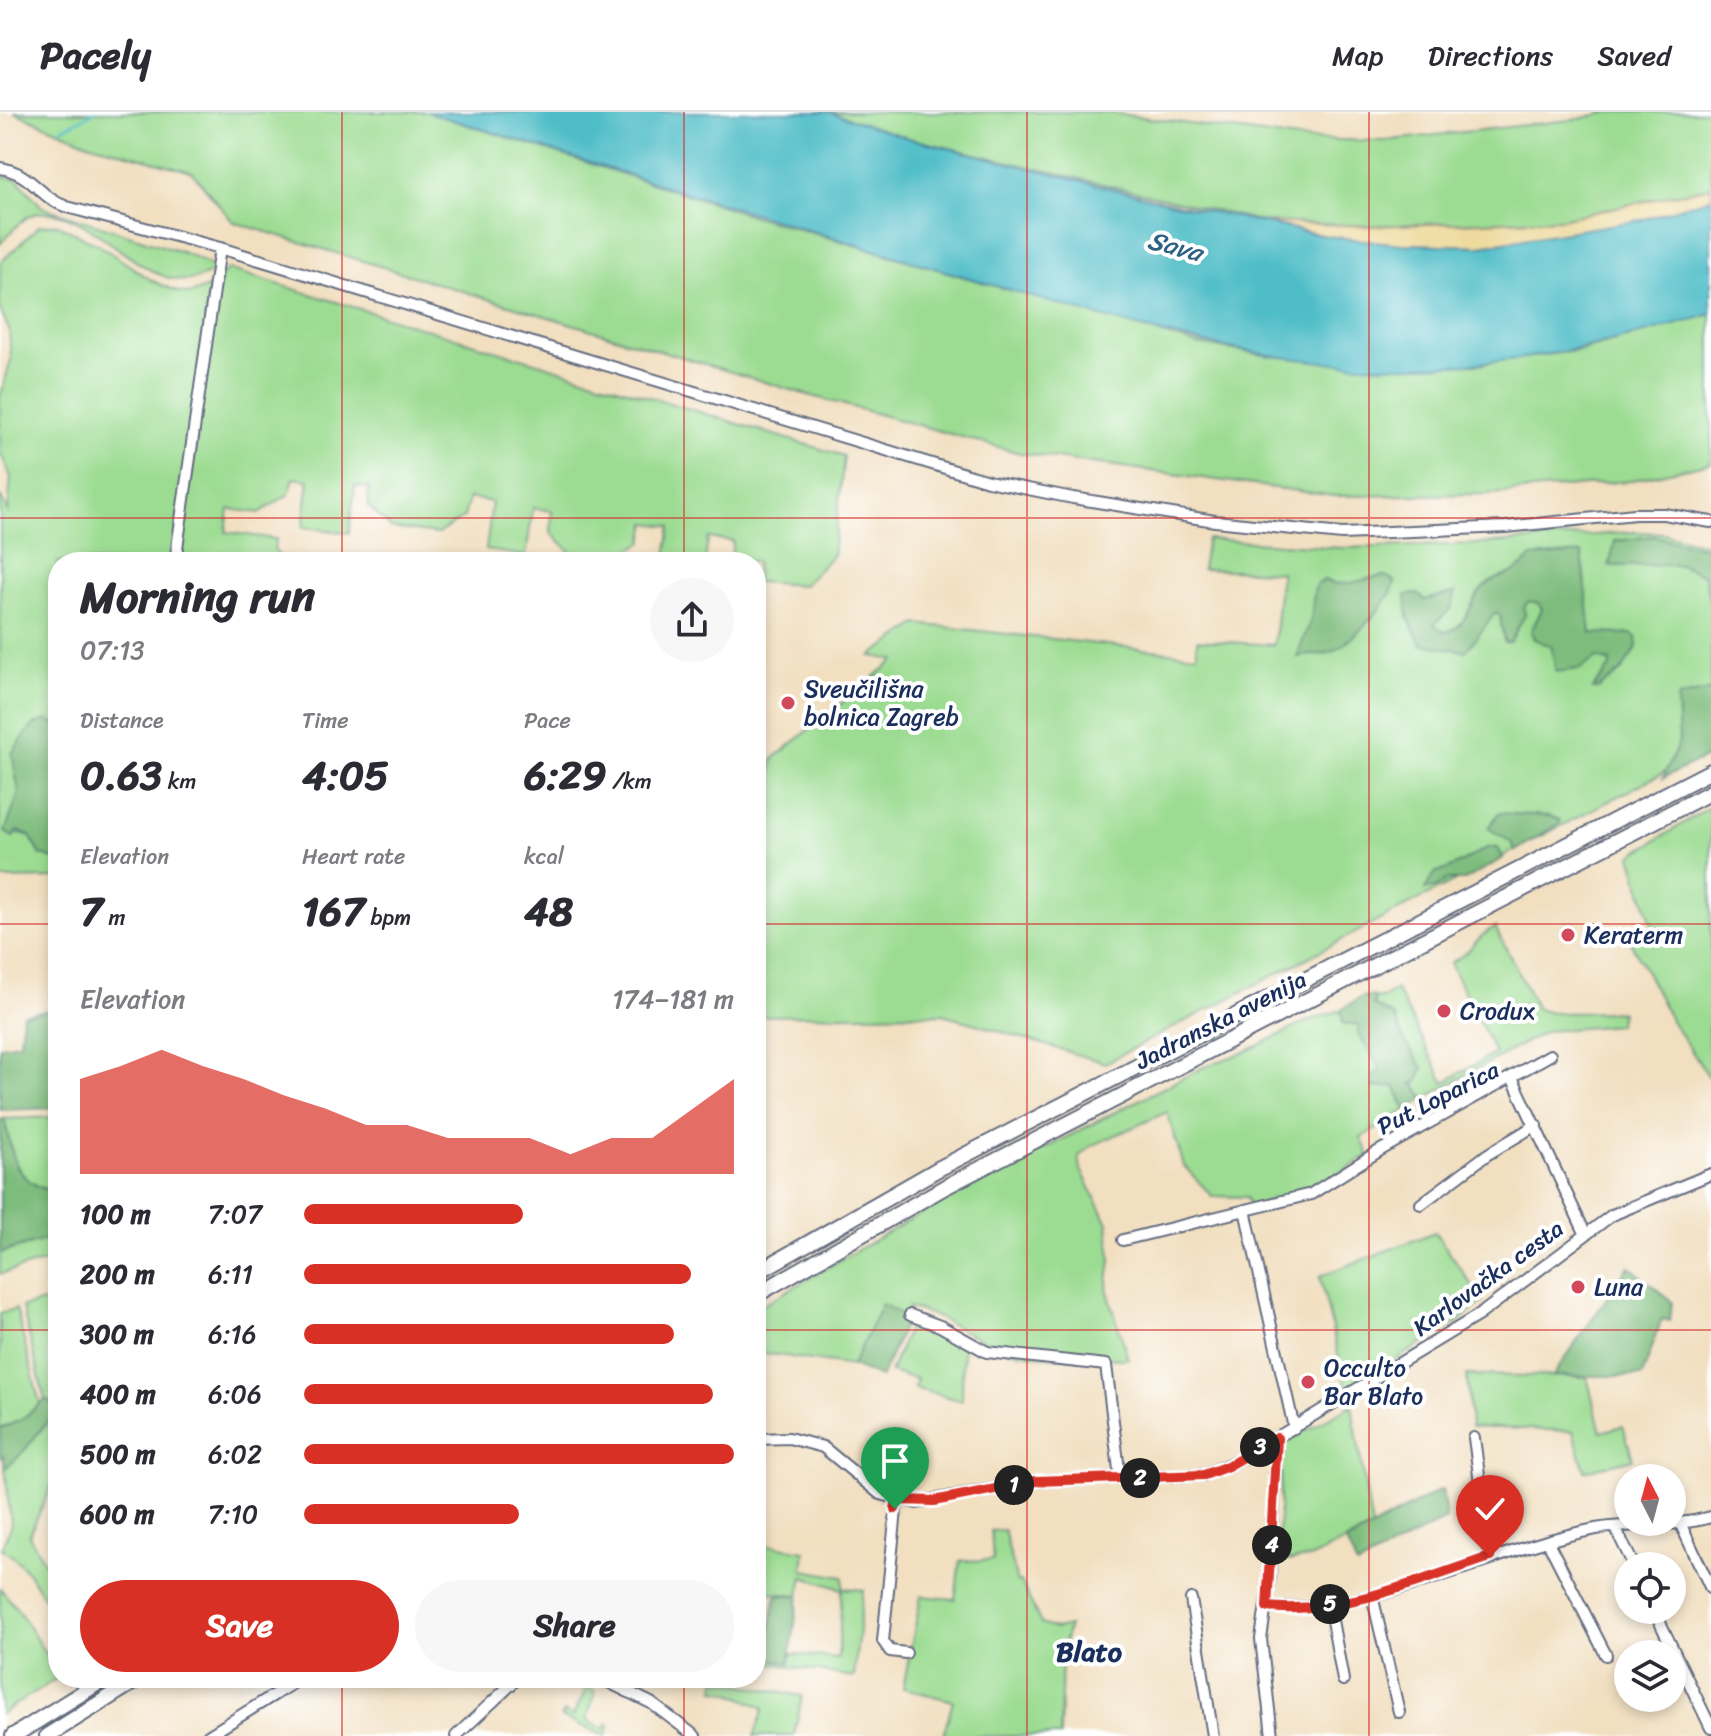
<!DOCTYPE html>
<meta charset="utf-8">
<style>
body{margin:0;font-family:Sriracha,sans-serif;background:#f7f7f7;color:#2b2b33;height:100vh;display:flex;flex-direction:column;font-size:30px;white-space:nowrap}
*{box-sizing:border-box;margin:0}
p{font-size:26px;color:#7c7c81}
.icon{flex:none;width:44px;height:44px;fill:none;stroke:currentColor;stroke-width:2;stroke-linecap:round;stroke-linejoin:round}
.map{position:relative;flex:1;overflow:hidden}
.details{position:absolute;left:48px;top:440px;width:718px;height:1136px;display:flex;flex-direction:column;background:#fff;border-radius:32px;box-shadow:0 4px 12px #0003}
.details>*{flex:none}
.needle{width:52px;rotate:354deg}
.fabs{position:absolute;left:1614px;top:1352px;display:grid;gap:16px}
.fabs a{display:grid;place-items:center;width:72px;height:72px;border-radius:50%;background:#fff;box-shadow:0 4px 12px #0003;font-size:40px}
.pin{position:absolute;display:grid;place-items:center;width:68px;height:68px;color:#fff;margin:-82px -34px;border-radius:50% 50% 50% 0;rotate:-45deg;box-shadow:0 0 8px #0007}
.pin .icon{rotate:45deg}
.km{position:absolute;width:40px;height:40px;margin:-20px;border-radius:50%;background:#222;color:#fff;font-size:22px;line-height:40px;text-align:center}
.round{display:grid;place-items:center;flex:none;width:84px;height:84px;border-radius:42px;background:#f7f7f7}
.summary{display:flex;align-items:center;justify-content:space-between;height:136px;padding:0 32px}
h1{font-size:44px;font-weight:700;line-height:60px}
.figures{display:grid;grid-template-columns:repeat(3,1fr);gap:12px;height:136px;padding:8px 32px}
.figures div{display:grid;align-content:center}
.figures b{font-size:40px;font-weight:700}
.figures small{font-size:22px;font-weight:400}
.figures p{font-size:22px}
.chart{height:224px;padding:16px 32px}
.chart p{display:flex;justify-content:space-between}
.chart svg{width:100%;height:144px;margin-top:8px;fill:#d93025;opacity:.7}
.action{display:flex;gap:16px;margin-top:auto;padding:16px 32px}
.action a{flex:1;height:92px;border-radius:48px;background:#d93025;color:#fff;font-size:32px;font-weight:700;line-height:92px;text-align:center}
.action a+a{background:#f7f7f7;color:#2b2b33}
ul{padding:0 32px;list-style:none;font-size:26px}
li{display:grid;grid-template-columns:128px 96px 1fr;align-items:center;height:60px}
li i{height:20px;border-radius:10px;background:#d93025}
header{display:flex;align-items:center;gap:48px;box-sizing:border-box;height:112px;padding:0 40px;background:#fff;border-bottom:2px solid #e1e1e2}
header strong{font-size:38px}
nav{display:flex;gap:44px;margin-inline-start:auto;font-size:28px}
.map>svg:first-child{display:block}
</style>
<header>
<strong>Pacely</strong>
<nav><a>Map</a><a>Directions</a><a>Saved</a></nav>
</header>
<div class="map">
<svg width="1711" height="1624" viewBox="0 0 1711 1624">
<rect width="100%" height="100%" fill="#fff"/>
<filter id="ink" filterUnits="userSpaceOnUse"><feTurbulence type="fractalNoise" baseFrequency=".0125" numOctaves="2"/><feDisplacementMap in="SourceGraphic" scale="16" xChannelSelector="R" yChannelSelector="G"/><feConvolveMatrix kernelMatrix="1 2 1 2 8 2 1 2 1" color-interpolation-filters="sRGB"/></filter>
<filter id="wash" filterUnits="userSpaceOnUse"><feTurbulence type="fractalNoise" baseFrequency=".006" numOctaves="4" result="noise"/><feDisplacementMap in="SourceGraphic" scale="32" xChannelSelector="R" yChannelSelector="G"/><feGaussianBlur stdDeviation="1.8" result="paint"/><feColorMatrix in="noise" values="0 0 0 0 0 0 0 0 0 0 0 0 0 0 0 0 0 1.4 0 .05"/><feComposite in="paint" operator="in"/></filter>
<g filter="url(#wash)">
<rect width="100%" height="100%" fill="#f1dfc0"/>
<path fill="#9cdc92" stroke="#5c8678" stroke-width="2" d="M14,0H427L754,104L1088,201L1197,232L1269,244L1393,254L1478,252L1583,238L1711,202V351L1628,369L1490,382L1334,384L1020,341L801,281L233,110L192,60L88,31Z
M829,0H1105L1298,27L1383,29L1579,7L1609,0H1711V75L1561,107L1371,114L1264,110L908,26Z
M0,64L17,67L42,95L190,143L212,154V160C152,198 97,92 38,101C23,103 10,122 0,132Z
M56,112L97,132L153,169L178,180L191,182L210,174L172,450H58V613L46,608L5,720L30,724L41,743L58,748V766L0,767V384L8,400L11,365L0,340V285L11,248L9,217L0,198V151L39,114Z
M228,157L844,344L833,443L804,473L756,470V450L731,448L733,429L708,426L705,450H665L671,414L647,411L643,430L616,446L572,441L551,421L552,399L533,396L526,444L486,438L492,390L469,386L464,405L437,422L391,416L368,394L369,376L355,374L349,421L303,415L309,368L294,366L289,382L259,401L229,397L226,420L276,427L274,437L284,450H180L213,202L221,164Z
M1634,420L1663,421L1711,434V636L1105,951L943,902L756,904V744L762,743L773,647L895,548L871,544L917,512L1197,543V528L1274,533L1281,460L1202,457L1207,427L1342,436L1481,432Z
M1711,694V913L1708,915L1711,968L1672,910L1630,829L1654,819L1631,744Z
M1495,815L1537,897L1551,901L1621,900L1618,913L1546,919L1425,986L1412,970L1423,956L1403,926L1395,905L1373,893L1375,885L1383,886L1396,877L1444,970L1495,941L1450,851C1474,839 1472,827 1495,815Z
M1341,898L1343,912L1358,911V921L1395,974L1406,998L1361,1026L1369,1043L1321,1073L1251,1094L1246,1085L1212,1084L1184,1054L1167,1000L1091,1034L1079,1044L1081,1058L1108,1111L1111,1149L1107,1176L1128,1247C1091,1246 1039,1247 1004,1237C969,1227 944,1202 908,1196L907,1206L882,1193L852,1254L756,1240V1197L932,1095L1092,1012L1206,954L1245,940L1308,909Z
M58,1005V1081C12,1070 15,1048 4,1007Z
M1435,1120L1483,1189L1457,1211L1346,1277L1320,1164Z
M58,1124V1146L0,1162V1141Z
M58,1187V1359L29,1424L58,1473V1510C43,1486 28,1452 2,1437L11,1412L5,1356C25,1342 36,1321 54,1303L51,1290L45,1288L22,1195Z
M16,1197L40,1292L21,1308L0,1317V1201Z
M912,1208L932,1213L963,1231L962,1289L914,1276L917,1267L890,1260Z
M1467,1263L1587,1265L1601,1320L1623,1314L1633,1347L1585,1359L1573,1319L1471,1315Z
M1352,1293L1372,1416L1310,1446L1277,1450L1282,1332Z
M1004,1418L1017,1471L1021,1470L1041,1512L1055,1517L1069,1514L1062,1537L1060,1624H943L953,1589L903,1576L921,1484L955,1487L960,1449L993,1448L991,1419Z
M756,1431L805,1439L803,1458L843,1465V1476L863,1478L854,1565L756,1549V1544L789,1551L791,1542L838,1546L842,1477L803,1465L799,1483L756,1480V1459L761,1460L763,1447L756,1444Z
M0,1476L19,1499L54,1556L58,1554V1566L0,1602Z
M585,1566L593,1568L590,1577L596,1580L586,1608L604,1617L607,1612L610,1614L606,1624L561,1605L564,1600L573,1604L586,1578L580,1573Z
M716,1568L802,1584L794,1624H754L764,1596L729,1580L715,1578Z"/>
<path fill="#7dbc7c" stroke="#4c766d" stroke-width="2" d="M1653,424L1711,437V495L1704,463L1680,453L1609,454L1615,429Z
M1582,441L1591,521L1631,522L1636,525L1637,535L1622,558L1598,577H1592L1610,555V550L1597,546L1580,557L1556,560L1551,534L1534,527L1531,519L1542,497L1538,491L1529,489L1524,494L1525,503L1510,530H1504L1500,504L1496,500L1466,539L1421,532L1408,506L1406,483L1418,482L1425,488L1456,480L1451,497L1434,512L1444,520C1466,518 1468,494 1480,479C1493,462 1519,465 1531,445Z
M1385,464L1395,469C1393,488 1351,530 1334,539C1325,544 1308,542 1297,545L1311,507L1315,474L1324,468C1346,478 1362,465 1385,464Z
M1711,578V643L1663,666L1679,630L1677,586Z
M46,608L58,613V748L41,743L30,724L18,719L13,725L5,720L19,681L12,641L33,613Z
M1499,701L1550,704L1560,708V711L1515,739L1511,730L1488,716Z
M1490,735L1498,736L1503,746L1465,768H1446L1436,776L1425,777L1436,760C1454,758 1472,742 1490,735Z
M1371,884L1375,885L1373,893L1395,905L1403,926L1423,956L1417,971H1412L1425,986L1406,998L1395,974L1374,976V963L1381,958L1358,921V912H1343L1341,898L1362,885Z
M58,897V996L0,998V934L20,931L23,902Z
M4,1007C15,1048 11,1070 58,1081V1124L0,1141V1008Z
M1629,1154L1672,1190L1670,1209L1662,1207L1642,1264H1553Z
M882,1192L907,1206L881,1265L852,1254Z
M45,1288L51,1289L54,1303C36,1321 25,1342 5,1356L3,1344L0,1345V1317L21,1308Z
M1442,1377L1446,1407L1357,1454L1346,1430Z
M799,1483L789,1551L765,1546L776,1484Z"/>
<path fill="#eeda9e" stroke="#84847e" stroke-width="2" d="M1711,75V86L1641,108L1481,134L1401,132L1326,124L1264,110L1371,114L1561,107Z"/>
<path fill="#4fbdc7" stroke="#357692" stroke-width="2" d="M427,0H829L908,26L1179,93L1326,124L1401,132L1481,134L1641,108L1711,86V202C1608,234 1506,256 1397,254C1248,253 1111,208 969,166C787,113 608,56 427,0Z"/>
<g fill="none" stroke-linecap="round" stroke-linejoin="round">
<path stroke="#4fbdc7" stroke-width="3" d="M62,17L94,0"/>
</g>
</g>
<g filter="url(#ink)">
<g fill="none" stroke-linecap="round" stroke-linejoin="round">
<defs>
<path id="minor" d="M0,56C33,61 39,86 67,95L220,136L988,369L1073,386L1215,409L1342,422L1506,415L1635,402H1664L1711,410
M175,450L220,136
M1512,965L1585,1121
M1421,1092L1488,1042L1536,1013
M1245,1098L1294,1316
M1123,1128L1311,1082L1379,1039L1550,943
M910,1203L940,1214L987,1240L1106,1253L1120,1366
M1474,1326L1490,1445
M756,1327L789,1326L823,1335L880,1382L916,1391L1036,1369L1204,1363L1243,1346L1479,1203L1612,1103L1711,1062
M897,1388L883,1529L890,1539L906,1541
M1681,1413L1711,1477
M1615,1415L1634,1454
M1548,1430L1606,1543
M1372,1483L1399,1600
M1191,1487L1213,1624
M1329,1492L1343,1568
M1267,1495C1372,1504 1491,1437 1596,1417C1635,1410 1673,1416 1711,1405
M1654,1498L1711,1616
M600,1566L651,1591L695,1624
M208,1624L301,1566
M456,1624L518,1566
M1272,1624L1261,1527L1270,1465L1277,1326"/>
<path id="major" d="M756,1161L938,1057L1711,659
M756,1183L945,1075L1711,680
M13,1624L106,1566
M47,1624L140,1566"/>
</defs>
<use href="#minor" stroke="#666d80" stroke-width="14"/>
<use href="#major" stroke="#666d80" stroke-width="18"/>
<use href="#minor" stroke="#fff" stroke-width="10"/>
<use href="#major" stroke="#fff" stroke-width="14"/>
</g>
</g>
<g fill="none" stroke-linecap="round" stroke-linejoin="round" filter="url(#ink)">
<defs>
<path id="route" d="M895,1397L897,1388L934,1389L1036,1369L1204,1363L1228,1354L1277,1326L1267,1495C1342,1503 1419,1468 1490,1445"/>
</defs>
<use href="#route" stroke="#fff" stroke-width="16"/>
<use href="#route" stroke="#d93025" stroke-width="10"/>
</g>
<path fill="none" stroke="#d62828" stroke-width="2" stroke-opacity="0.55" d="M342,0V450M684,0V450M1027,0V1624M1369,0V1624M0,406H1711M0,812H58M756,812H1711M0,1218H58M756,1218H1711M342,1566V1624M684,1566V1624"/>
<g fill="#d1495b" stroke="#fff" stroke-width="3">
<circle cx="788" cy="591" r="8"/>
<circle cx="1568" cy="823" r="8"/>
<circle cx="1444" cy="899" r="8"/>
<circle cx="1578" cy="1175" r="8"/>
<circle cx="1308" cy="1270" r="8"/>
</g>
<g text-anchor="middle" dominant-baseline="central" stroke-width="8" stroke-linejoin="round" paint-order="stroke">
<g font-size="24" fill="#1b2f5e" stroke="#fff" text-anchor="start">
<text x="804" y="577">Sveučilišna<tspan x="804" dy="28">bolnica Zagreb</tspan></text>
<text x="1584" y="823">Keraterm</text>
<text x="1460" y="899">Crodux</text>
<text x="1594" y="1175">Luna</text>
<text x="1324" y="1256">Occulto<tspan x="1324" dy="28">Bar Blato</tspan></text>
</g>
<g font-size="24" fill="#1b2f5e" stroke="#fff">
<text transform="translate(1221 908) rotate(-27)">Jadranska avenija</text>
<text transform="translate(1438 986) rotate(-27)">Put Loparica</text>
<text transform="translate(1488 1166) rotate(-36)">Karlovačka cesta</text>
</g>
<g font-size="26" font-style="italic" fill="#2d6183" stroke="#fff">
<text transform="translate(1175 134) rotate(15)">Sava</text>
</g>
<g font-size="28" font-weight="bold" fill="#1b2f5e" stroke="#fff">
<text x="1089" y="1539">Blato</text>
</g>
</g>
</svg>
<div class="fabs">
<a><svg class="needle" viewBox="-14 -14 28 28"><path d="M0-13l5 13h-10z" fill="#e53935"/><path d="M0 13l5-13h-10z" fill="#7c7c81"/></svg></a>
<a><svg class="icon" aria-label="locate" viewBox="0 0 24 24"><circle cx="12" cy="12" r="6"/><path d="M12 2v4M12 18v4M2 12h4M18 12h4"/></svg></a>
<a><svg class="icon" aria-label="layers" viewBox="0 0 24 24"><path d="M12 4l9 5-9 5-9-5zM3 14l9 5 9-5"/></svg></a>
</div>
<div class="pin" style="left:895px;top:1397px;background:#1e9e55"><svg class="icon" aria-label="arrive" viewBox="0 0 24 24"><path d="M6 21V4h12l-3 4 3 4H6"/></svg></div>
<div class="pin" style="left:1490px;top:1445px;background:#d93025"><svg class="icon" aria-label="check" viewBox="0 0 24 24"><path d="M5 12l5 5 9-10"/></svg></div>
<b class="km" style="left:1014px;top:1373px">1</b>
<b class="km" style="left:1140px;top:1366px">2</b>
<b class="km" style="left:1260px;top:1335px">3</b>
<b class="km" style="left:1272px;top:1433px">4</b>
<b class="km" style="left:1330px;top:1492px">5</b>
<section class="details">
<div class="summary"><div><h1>Morning run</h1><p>07:13</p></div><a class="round"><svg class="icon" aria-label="share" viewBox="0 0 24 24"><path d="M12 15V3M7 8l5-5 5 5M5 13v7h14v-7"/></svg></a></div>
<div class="figures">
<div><p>Distance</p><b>0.63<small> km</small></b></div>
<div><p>Time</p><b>4:05</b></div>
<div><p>Pace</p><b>6:29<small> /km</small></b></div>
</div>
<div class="figures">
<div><p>Elevation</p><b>7<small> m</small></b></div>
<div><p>Heart rate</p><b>167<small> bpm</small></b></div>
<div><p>kcal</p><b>48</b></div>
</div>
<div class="chart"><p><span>Elevation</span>174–181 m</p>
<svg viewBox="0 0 160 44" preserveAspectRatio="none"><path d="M0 44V15L10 11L20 6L30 11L40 15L50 20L60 24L70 29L80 29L90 33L100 33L110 33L120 38L130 33L140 33L150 24L160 15V44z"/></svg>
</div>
<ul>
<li><b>100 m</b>7:07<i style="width:51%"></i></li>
<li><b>200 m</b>6:11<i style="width:90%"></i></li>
<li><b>300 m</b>6:16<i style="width:86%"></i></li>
<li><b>400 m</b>6:06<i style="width:95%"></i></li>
<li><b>500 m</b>6:02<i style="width:100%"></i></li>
<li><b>600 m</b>7:10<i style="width:50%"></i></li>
</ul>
<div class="action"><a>Save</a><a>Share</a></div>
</section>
</div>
